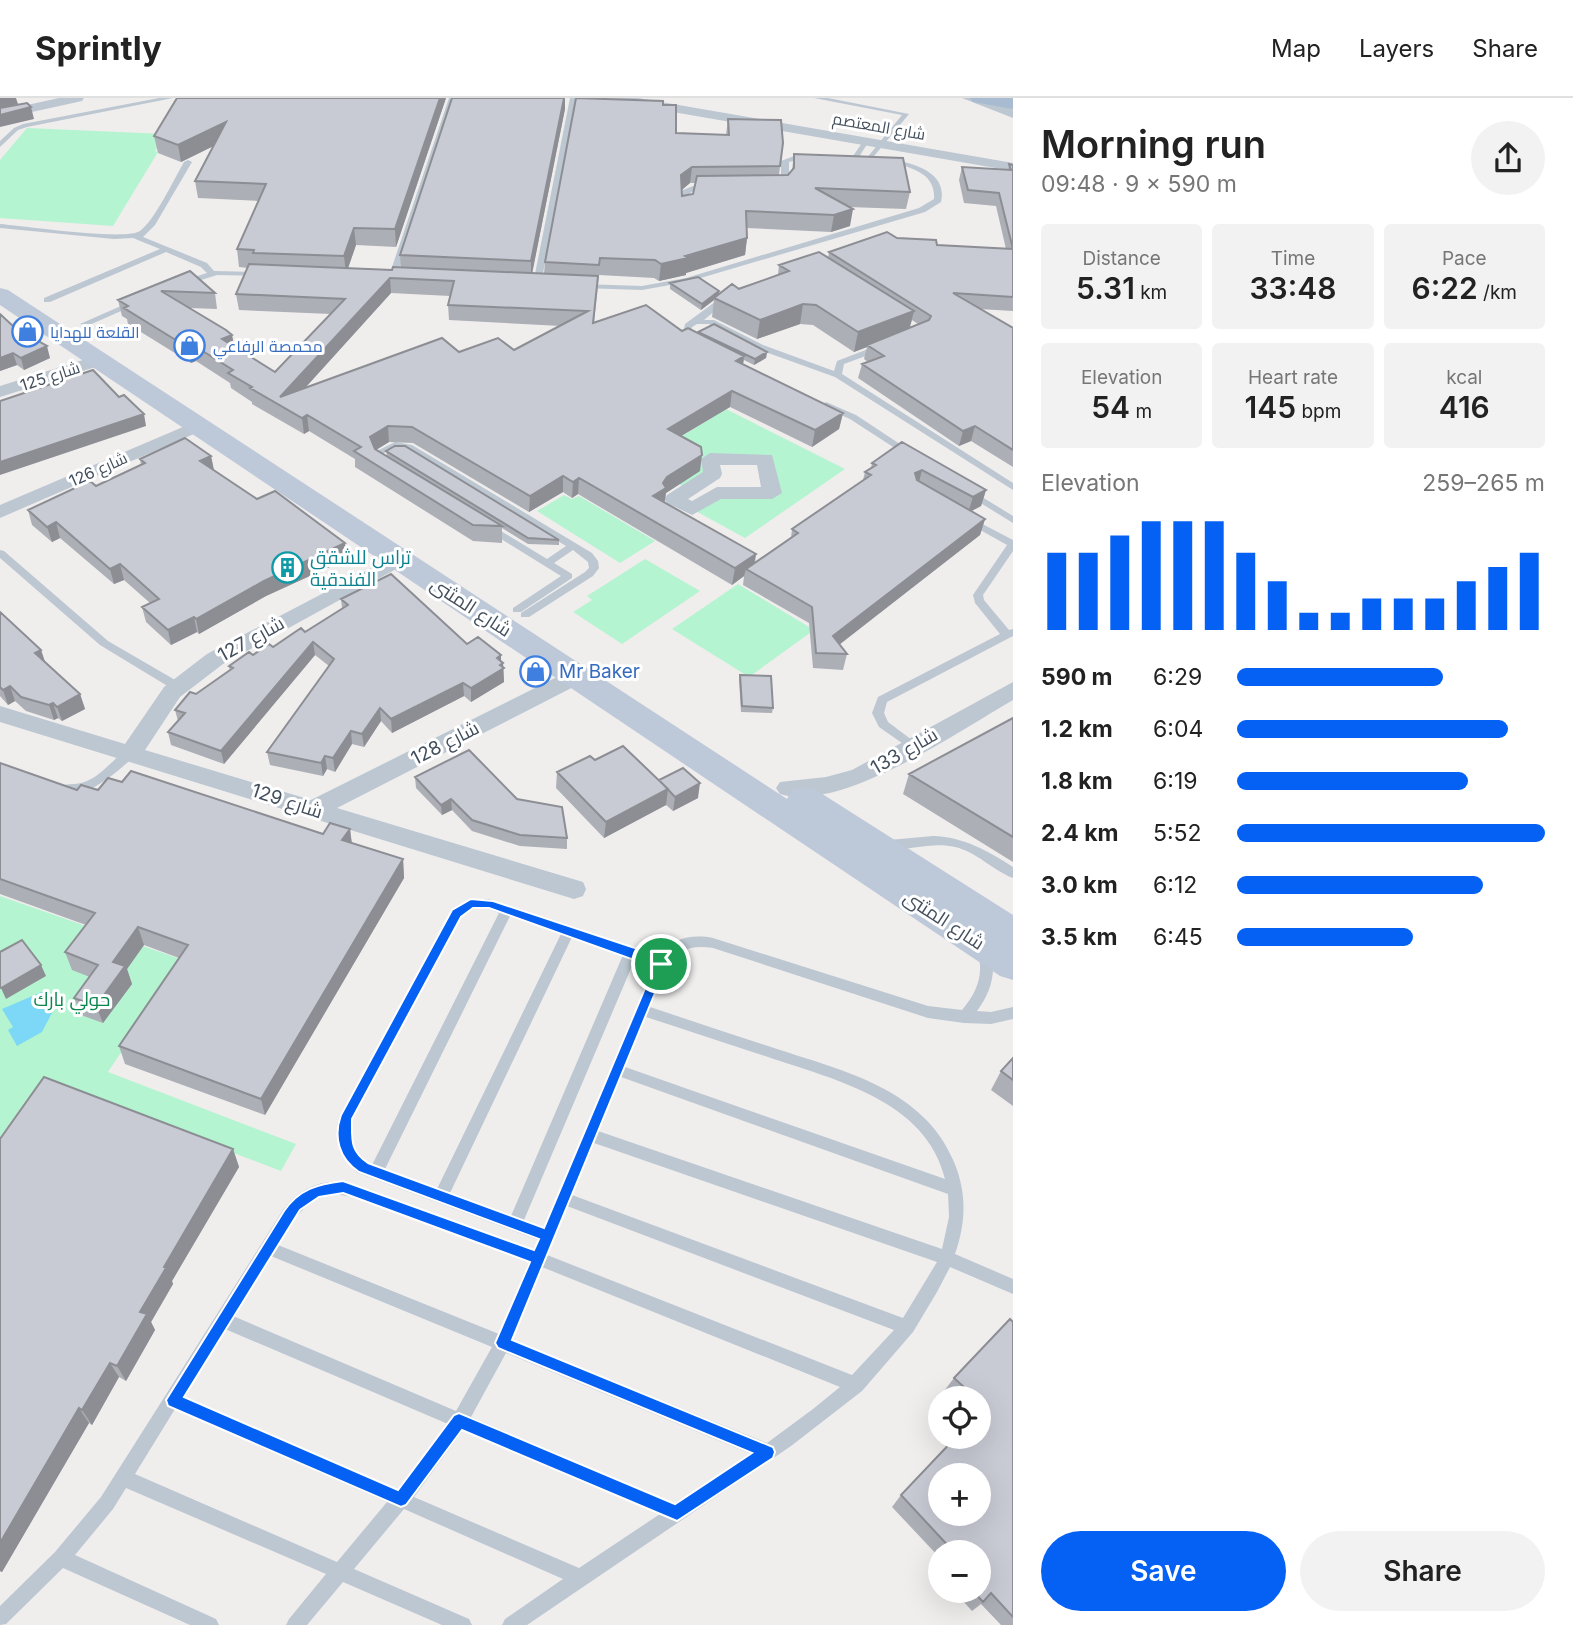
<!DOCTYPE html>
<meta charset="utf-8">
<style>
body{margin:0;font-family:Inter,Cairo,sans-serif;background:#f2f2f2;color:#222;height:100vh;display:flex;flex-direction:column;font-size:26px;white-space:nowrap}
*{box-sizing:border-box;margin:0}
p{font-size:23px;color:#767676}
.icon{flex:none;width:38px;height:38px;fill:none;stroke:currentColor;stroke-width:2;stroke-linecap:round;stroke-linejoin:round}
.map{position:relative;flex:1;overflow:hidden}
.details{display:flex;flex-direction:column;background:#fff;width:560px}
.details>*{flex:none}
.buttons{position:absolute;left:928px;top:1288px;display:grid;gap:14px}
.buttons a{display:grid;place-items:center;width:63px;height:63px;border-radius:50%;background:#fff;box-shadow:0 7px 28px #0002;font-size:35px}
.pin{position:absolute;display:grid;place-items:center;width:60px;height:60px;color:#fff;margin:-30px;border:4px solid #fff;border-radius:50%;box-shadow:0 2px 7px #0007}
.round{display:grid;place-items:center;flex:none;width:74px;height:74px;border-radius:37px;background:#f2f2f2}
.head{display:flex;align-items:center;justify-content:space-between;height:119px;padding:0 28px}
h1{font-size:38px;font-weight:600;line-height:52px}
.metrics{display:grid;grid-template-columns:repeat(3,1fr);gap:10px;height:119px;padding:7px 28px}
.metrics div{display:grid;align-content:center;border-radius:7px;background:#f2f2f2;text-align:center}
.metrics b{font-size:30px;font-weight:600}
.metrics small{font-size:19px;font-weight:400}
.metrics p{font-size:19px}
.chart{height:196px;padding:14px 28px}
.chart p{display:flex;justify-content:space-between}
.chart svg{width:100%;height:126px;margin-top:7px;stroke:#0461f3;stroke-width:6}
.primary-button{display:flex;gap:14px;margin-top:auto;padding:14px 28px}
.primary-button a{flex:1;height:80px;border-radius:42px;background:#0461f3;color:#fff;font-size:28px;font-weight:600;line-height:80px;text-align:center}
.primary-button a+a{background:#f2f2f2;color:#222}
ul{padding:0 28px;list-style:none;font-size:23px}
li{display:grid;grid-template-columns:112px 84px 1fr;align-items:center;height:52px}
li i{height:18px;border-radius:9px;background:#0461f3}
header{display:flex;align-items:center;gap:42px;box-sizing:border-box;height:98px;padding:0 35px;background:#fff;border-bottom:2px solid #e0e0e0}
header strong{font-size:33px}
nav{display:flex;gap:38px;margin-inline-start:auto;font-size:24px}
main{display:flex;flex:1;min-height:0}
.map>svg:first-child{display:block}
</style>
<header>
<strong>Sprintly</strong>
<nav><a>Map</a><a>Layers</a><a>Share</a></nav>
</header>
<main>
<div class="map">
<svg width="1013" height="1527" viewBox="0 0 1013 1527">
<rect width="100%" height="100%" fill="#f0eded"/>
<path fill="#b5f4d0" d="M27,30L165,36L155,53L158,54L113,128L0,120V62Z
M726,311L845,371L745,440L692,411L717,395H772L765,362L710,361L713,376L688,391L675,384L667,347Z
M564,397L572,401L579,398L655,443L620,465L537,413Z
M645,461L700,493L622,546L573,514L592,502L587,498Z
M738,486L814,532L749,579L672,531Z
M0,798L183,862L108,974L296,1046L281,1073L41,982L0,1039Z"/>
<path fill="#7dd7f6" d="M44,893L54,911L42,934L17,948L8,932L13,929L2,911Z"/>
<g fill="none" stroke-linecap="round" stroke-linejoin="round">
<path fill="#bcc7d1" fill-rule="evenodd" d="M159,0H173L27,29L18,32L0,49V43L14,30L23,26Z
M449,0H455L399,173L390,181H384V177L391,172Z
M570,0H576L541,186L537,188L533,186Z
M814,0H828L909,16L870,63L866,61L902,17Z
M864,42L869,43L857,62H853L851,61Z
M794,58L809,57L813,59L789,64V85L782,92H776L775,90L781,84V63Z
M890,61C913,65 948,74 941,104L925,114L687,184L642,192L582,190L578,188L582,186L642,188L686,180L919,110L934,101C936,74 909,69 888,64L886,63Z
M188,62L192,64L155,127L143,139L207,165L214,173L261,174L265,176L264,178L217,177L182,188H179V184L207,175L201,169L166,154L50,204H44V200L160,151L133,140L114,141L0,130V126C24,128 126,143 140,133C155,122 174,81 184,64Z
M711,87V91L695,92L690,95L689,111L682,113L683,92L693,88Z
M723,198L730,200L704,222H714L763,247L834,273L837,263L876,248H882V252L844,266L842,276L1013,385V392L835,279L757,251L709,226H697L692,229L691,236L697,243L690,245L683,236L685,226Z
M130,204L137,206L87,228L80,226Z
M826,304L856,317L915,356L910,359L907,358L850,321L823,309L822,307Z
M395,344L412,347L592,455L598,463L599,470L593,478L529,519H521V515L585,474L589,470L588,464L573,452L554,465L572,476V480L521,514H513V510L561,478L485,431V427H491L547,461L566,448L406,351L396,350L384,355V360L391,367L386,370L374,361L375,354Z
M969,391L1013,418V425L966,396V392Z
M969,419L1013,442V453L983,497L984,502L1009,532L1013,531V538L887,604L884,615L888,624L916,645L918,648L916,651L912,652L879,629L872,615L878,599L1000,536L975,505L973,497L1007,447L966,424V420Z
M0,452L4,453L108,543L182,586L183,589L182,592H174L100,547L0,460Z
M132,650L138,654L136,657C120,671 77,712 55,691C63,684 76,688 87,683C104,676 115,657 132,650Z
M933,738C964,739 988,753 1013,769V780C992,772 977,754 955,749C933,744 911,752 889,752L883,747L889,742Z
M471,801H489L658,859C672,840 691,836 713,840L928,908L962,912C973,899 981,885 980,867C979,860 978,856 979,849H989C998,872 991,894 977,913L991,914L1013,909V921L991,926L964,925L928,920L713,850C668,843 664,875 650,909C692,923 734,937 777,951C844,973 924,991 954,1064C967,1095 966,1124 955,1156L1013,1181V1196L950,1169L937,1194L913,1234L862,1293L791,1348L527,1527H502L505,1521L563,1481L404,1411L354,1471L469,1521L472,1527H442L343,1484L307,1527H286L289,1521L326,1476L126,1390L113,1411L75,1457L216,1521L219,1527H190L63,1470L6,1526L0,1527V1508L55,1454L101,1399L283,1112C299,1091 320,1081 346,1084L534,1152L538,1142L358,1075C340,1061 332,1038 340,1017L453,811ZM473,811H489L499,815L372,1067C352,1058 351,1041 352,1022L461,819ZM510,818L561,836L437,1091L385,1071ZM572,839L623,857L511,1118L450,1095ZM635,861L653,869L544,1130L524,1122ZM646,919C686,932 727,946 768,959C835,982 926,1002 945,1081L625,969ZM621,979L948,1096L949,1119L942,1151L598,1033ZM594,1045L937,1164L903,1220L572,1097ZM336,1096L357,1100L529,1164L499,1236L278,1147C293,1123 305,1099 336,1096ZM567,1108L894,1232L852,1277L547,1157ZM271,1158L492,1249L456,1313L233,1218ZM542,1169L840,1289L813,1311L767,1345L512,1242ZM225,1231L448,1326L398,1392L183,1298ZM506,1255L751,1356L675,1406L471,1319ZM175,1311L387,1404L337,1464L135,1376ZM463,1332L660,1416L579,1470L414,1399Z"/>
<path fill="#bcc7d1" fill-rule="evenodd" d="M59,0H84L82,3L0,21V13Z
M608,0H638L1013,65V73L615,4Z
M962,0H981L1013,11V20Z
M99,257L105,258L108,262L105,266L0,299V288Z
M197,323L206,328L203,332L0,420V407Z
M710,355L772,357L782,395L772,401H721L692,417L667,405L664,401L667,397L703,374L701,361ZM720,367H757L761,389H717L692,403L688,401L720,380L722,376Z
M400,455L407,457L410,461L407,465L223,566L180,599L145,652L311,702L569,573L577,571L585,573L588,578L585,583L337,710L583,784L586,791L583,798L574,801L0,624V608L125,646L164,589L207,556Z
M1013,584V602C959,633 841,715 780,696L776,690L780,684L826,679L852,672Z"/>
<path fill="#bdc9d9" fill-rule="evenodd" d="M0,190L8,192L787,701L792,692L804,689L816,692L1013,817V882L1000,878L0,207Z"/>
<path fill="#a9bbd0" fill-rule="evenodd" d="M970,0H1013V11L973,4Z"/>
</g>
<path fill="#acafb6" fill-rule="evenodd" d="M177,0H446L396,149L356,147L348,170L392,172L401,169L400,157L452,0H565V11L532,175L544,176L545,164L663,7L676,35L726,37L728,21L783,45L779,77H788L792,72L794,56L910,94L906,111L848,109L850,128L831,134L747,130V140L745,157L686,175V177L659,183L654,180L599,177L594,225L698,235L767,254L766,260L754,267L744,262L743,266L843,315L839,331L812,349L730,309L681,338L700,373L666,395L665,404L756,456L755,465L791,440L792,431L863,382L865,374L871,370L872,365L902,344L986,392L981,408L971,413L985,421L980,437L839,546L847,556L843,572L813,570L809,525L743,487L744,478L732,487L578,396L572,400L563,394L529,414L413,345L389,344L376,352L387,358L386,353L559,442V447L528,446L502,430V445L473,443L355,369V361L309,333L304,336L252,306V304L231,290L230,285L196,263L191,265L128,226L127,221L122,218L118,202L190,173L215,195L217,211L189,210L232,237L234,249L275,274L331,216L239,212L236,196L248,170L239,169L237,151L259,103L198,100L195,83L213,48L181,64L158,55L154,38ZM690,85H695L693,96L682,98V92ZM391,195L450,198L448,207L449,222L561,228L514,252L459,254L305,290Z
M1009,66L1013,67V213L979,211L1013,230V369L971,343L959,348L858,280L862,266L868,264L864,261L867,249L854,254L813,227L800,226L757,241L712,219L714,202L701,212L670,191V185L719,193V196L778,177L779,167L828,160L829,154L897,140L937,147L1006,151L996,108L964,105L959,82L962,69L1008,72ZM912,222L918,226L910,229Z
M0,216L50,260L24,272L17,267L0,273Z
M211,358L214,372L347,461L266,498L199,536L197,534L171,547L146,524L142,509L150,505L124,482L114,486L60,440L52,444L32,427L28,412L96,388L141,367L140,361Z
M341,501L467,546L503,565L504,584L471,604L464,598L392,635L381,623L364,649L352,646L335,674L327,671L323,678L270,667L267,654L329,568L315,557L224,666L171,647L168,634L178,623L175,612L230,573L229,568L305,534L342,510Z
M0,514L41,552L45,564L80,596L85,611L62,623L58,620L54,622L26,613L15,603L8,607L0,598Z
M740,577L773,610L772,615L741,614L739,582Z
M1013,620V764L903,696L909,676Z
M595,662L659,682L698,700L673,713L666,707L604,740L556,690L557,674Z
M0,665L77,692H98L122,684L323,736L350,731L352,745L403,761L404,780L265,1017L125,966L119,948L179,860L144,847L127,871L132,886L103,925L81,917L74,900L90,879L72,872L65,854L86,827L0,796Z
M415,679L517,701L567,740V751L520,748L472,733L452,712L442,717L416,690Z
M1013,960V1008L991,992L1001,973Z
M0,1041L233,1051L239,1069L172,1183L173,1186L151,1224L155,1232L126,1283L119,1279L92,1327L89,1325L2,1474L0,1473Z
M1013,1224V1527H1001L981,1506L972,1513L954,1493H978V1454H940V1460L892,1409L901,1397L978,1339V1300H952L944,1293L954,1280Z"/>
<path fill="#8c8e94" d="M0,0H16L18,6L0,11Z
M440,0H446L396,149L395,131Z
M564,0H565V11L531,181V163Z
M31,9L34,21L0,29V17Z
M226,24L228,41L181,64L178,47Z
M692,69L690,85L679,94L681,77Z
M853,111L850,128L831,134L834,117Z
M354,130L356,147L346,176L344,158Z
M747,140L745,157L686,175V177L659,183L661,166Z
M390,180L391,195L286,311L280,299Z
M719,193V198L714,200V202L701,212L702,206Z
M803,206L800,226L757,241L760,222Z
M914,213L909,232L867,247V249L854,254L858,234Z
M232,237L235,253L222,241Z
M193,247L196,263L191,265L187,249Z
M47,248L50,260L24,272L21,260Z
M767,254L766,260L754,267L755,261Z
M13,255L17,267L0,273V260Z
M744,258L742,274L736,263Z
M732,293L730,309L666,347L668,331Z
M843,315L839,331L812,349L815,332Z
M144,316L146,328L0,377V364Z
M307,317L309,333L304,336L302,320Z
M388,328L389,344L371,355L370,339Z
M975,328L971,343L959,348L963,333Z
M702,357L700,373L666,395L664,406L653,398L667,379Z
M211,358L214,373L200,363Z
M922,372L918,388L915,375Z
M563,378V394L529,414L530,398Z
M579,380L578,396L572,400L573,384Z
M986,392L981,408L968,415L973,399Z
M985,421L980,437L830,554L833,538Z
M56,424L60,440L52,444L47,429Z
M345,445L347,461L266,498L199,536L196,521L264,483Z
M756,456L753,472L746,471L744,478L732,487L735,470Z
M120,466L124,482L114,486L110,471Z
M194,519L197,534L171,547L168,532Z
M313,544L315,557L224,666L221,653Z
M41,552L46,567L35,555Z
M501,557V566L503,565L504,584L471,604V590L497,560Z
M463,585L464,598L392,635L391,621Z
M10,588L15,603L8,607L3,592Z
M80,596L85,611L62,623L57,609Z
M53,605L58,620L54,622L49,607Z
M380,610L381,623L364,649L362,636Z
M351,633L352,646L335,674L333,660Z
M325,658L327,671L323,678L321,665Z
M700,685L698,700L673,713L675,699Z
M668,691L666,707L604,740L606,724Z
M451,701L452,712L442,717L441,707Z
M350,731L352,749L342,742Z
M403,761L404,780L265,1017L261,1001Z
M138,829L144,847L127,871L132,886L103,925L96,908L113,864Z
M41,867L46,878L6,901L1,890Z
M233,1051L239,1069L172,1183L173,1186L151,1224L155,1232L126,1283L117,1268L140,1214L164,1169Z
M110,1265L119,1279L92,1327L82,1312Z
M79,1310L89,1325L2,1474L0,1473V1445Z"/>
<path fill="#c8cbd4" stroke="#8c8e94" stroke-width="2" fill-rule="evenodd" d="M177,0H440L395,131L354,130L344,158L253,155L254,152L237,151L266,86L195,83L226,24L178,47L154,38Z
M452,0H564L531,163L400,157Z
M576,0L663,3V7H676V35L729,37L728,21L781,22L783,45L780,68L692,69L681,77L682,98L693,96L697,78L788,77L794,70V56L903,60L910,94L815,90L853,111L834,117L746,113L747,140L685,158L688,160L661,166L655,162L600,160L599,167L545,164Z
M27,5L31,9L0,17V10Z
M1009,66L1013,67V199L953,195L1013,230V352L975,328L963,333L862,266L884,258L867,247L929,222L931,218L829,154L887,134L897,140L936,142L937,147L1013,151L999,95L968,92L962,69L1011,72Z
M819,154L914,213L858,234L816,207L803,206L760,222L714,200L732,186L739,191L789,173L779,167Z
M249,166L392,172L393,169L598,178L593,225L646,207L682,233L688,230L744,258L736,263L843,315L815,332L732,293L668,331L701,349L702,357L667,379L663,385L666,390L653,398L756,456L735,470L579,380L573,384L563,378L530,398L412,329L388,328L370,339L375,351L502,428L473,427L354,353L361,349L307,317L302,320L250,290L252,289L228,275L233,272L193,247L187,249L124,210L128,208L118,202L190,173L215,195L161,193L226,232L232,237L222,241L275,274L345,201L236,196ZM390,180L454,183L448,207L588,213L514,252L498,240L459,254L442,240L280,299Z
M698,179L719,193L702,206L670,185Z
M0,216L15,230L47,248L21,260L13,255L0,260Z
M714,226L767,254L755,261L698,234Z
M93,272L119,299L124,297L144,316L0,364V303Z
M185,340L211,358L200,363L257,401L275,393L345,445L264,483L196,521L194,519L168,532L142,509L159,501L120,466L110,471L56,424L47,429L28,412L90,383L96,388L145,365L140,361Z
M902,344L986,392L973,399L922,372L915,375L917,382L985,421L833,538L847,556L816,555L812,509L746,471L798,435L792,431L871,377L865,374L876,367L872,365Z
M395,348H405L559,442L528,440L386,353Z
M391,476L467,546L478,539L501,557L497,560L503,565L500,567L504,570L471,590L463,585L391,621L380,610L362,636L351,633L333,660L325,658L321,665L267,654L334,561L313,544L221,653L168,634L185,615L175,612L190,594L196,596L233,570L229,568L249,554L253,557L269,546L273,549L301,530L305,534L348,507L341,501Z
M0,514L41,552L35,555L80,596L57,609L53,605L49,607L21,599L10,588L3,592L0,589Z
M740,577L771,578L773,610L742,608Z
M1013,620V739L909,676Z
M623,648L668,691L606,724L557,674L590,658L595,662Z
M469,652L517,701L562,709L567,740L520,737L472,722L451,701L441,707L415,679Z
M0,665L77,692L81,687L98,692L108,680L122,684L131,673L323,736L330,725L350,731L342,742L403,761L261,1001L119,948L188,847L138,829L113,864L125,868L96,908L74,900L98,867L65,854L95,815L0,781Z
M683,670L700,685L675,699L659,682Z
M22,842L41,867L1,890L0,889V854Z
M1013,960V982L1001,973Z
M44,979L233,1051L164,1169L166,1170L140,1214L147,1216L117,1268L110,1265L82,1312L79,1310L0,1445V1041Z
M1010,1221L1013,1224V1519L991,1495L983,1504L973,1493H978V1454H954L901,1397L956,1339H978V1315L985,1308L978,1302V1300H976L954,1280ZM940,1377H978V1416H940Z"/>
<path fill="#0461f3" stroke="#fff" stroke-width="2" fill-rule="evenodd" d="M471,801L493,803L635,850L665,863L667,866L512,1242L773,1349L775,1354L773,1360L677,1423L462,1332L406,1407L401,1409L168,1308L166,1302L284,1113C299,1091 318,1086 343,1083L534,1152L539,1141L359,1074C339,1061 333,1039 341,1017L452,812ZM473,810H489L654,869L544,1130L368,1065C350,1053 352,1042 352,1021L461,819ZM343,1095L530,1164L495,1245L498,1250L752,1355L675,1406L459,1315L454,1317L398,1392L184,1299L300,1112L319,1099Z"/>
<defs>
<symbol id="shop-ring" viewBox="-11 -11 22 22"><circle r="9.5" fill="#fff" stroke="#3f7fe0" stroke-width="1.5"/><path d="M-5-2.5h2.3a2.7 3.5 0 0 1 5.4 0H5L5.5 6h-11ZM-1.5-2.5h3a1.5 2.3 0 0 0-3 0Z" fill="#3f7fe0"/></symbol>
<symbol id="building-ring" viewBox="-11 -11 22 22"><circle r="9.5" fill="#fff" stroke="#0f9aa8" stroke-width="1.5"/><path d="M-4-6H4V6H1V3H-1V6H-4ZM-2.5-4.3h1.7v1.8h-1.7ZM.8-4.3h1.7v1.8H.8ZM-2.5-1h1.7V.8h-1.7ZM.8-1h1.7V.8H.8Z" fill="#0f9aa8"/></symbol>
</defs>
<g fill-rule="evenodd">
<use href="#shop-ring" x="10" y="216" width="35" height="35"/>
<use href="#shop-ring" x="172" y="230" width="35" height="35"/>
<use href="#building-ring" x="270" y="452" width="35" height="35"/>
<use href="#shop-ring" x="518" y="556" width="35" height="35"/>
</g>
<g text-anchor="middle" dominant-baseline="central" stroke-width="6" stroke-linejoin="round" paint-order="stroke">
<g font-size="16" fill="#434f5d" stroke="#fff">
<text transform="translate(879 28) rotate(10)">شارع المعتصم</text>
<text transform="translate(50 278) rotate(-18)">شارع 125</text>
<text transform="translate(98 371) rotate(-24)">شارع 126</text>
</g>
<g font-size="16" fill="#366cbe" stroke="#fff" text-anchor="start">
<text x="50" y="234">القلعة للهدايا</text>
<text x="213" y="248">محمصة الرفاعي</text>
</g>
<g font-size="19" fill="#0d838f" stroke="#fff" text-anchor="start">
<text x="310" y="459">تراس للشقق<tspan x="310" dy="22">الفندقية</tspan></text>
</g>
<g font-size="19" fill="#434f5d" stroke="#fff">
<text transform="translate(471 509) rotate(33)">شارع المثنى</text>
<text transform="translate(251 541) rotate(-29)">شارع 127</text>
<text transform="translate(445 645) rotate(-27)">شارع 128</text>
<text transform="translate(904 653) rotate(-30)">شارع 133</text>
<text transform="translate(287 703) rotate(18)">شارع 129</text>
<text transform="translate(944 822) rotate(33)">شارع المثنى</text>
</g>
<g font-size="19" fill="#366cbe" stroke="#fff" text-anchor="start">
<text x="559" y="573">Mr Baker</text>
</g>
<g font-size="19" fill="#0c864f" stroke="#fff">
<text x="72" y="901">حولي بارك</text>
</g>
</g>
</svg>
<div class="buttons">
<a><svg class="icon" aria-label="locate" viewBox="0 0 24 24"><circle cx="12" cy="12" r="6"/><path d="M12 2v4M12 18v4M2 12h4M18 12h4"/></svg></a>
<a>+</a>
<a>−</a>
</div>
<div class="pin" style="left:661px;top:866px;background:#1e9e55"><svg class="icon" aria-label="arrive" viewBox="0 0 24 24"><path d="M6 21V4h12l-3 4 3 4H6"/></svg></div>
</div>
<section class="details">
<div class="head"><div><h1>Morning run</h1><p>09:48 · 9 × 590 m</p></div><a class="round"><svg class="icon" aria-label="share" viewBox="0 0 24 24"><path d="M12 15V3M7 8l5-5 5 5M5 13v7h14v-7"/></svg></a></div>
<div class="metrics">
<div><p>Distance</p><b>5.31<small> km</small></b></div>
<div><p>Time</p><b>33:48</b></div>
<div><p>Pace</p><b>6:22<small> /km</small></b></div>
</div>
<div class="metrics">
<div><p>Elevation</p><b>54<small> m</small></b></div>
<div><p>Heart rate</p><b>145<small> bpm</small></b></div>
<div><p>kcal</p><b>416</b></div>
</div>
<div class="chart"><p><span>Elevation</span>259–265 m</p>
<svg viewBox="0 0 160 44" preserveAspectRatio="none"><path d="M5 44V17M15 44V17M25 44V11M35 44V6M45 44V6M55 44V6M65 44V17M75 44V27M85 44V38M95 44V38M105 44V33M115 44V33M125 44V33M135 44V27M145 44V22M155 44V17"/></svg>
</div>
<ul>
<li><b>590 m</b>6:29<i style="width:67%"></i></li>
<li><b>1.2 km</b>6:04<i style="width:88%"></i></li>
<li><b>1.8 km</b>6:19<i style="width:75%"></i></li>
<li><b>2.4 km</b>5:52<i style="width:100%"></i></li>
<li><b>3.0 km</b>6:12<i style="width:80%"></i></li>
<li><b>3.5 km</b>6:45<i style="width:57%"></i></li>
</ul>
<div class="primary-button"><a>Save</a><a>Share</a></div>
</section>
</main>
